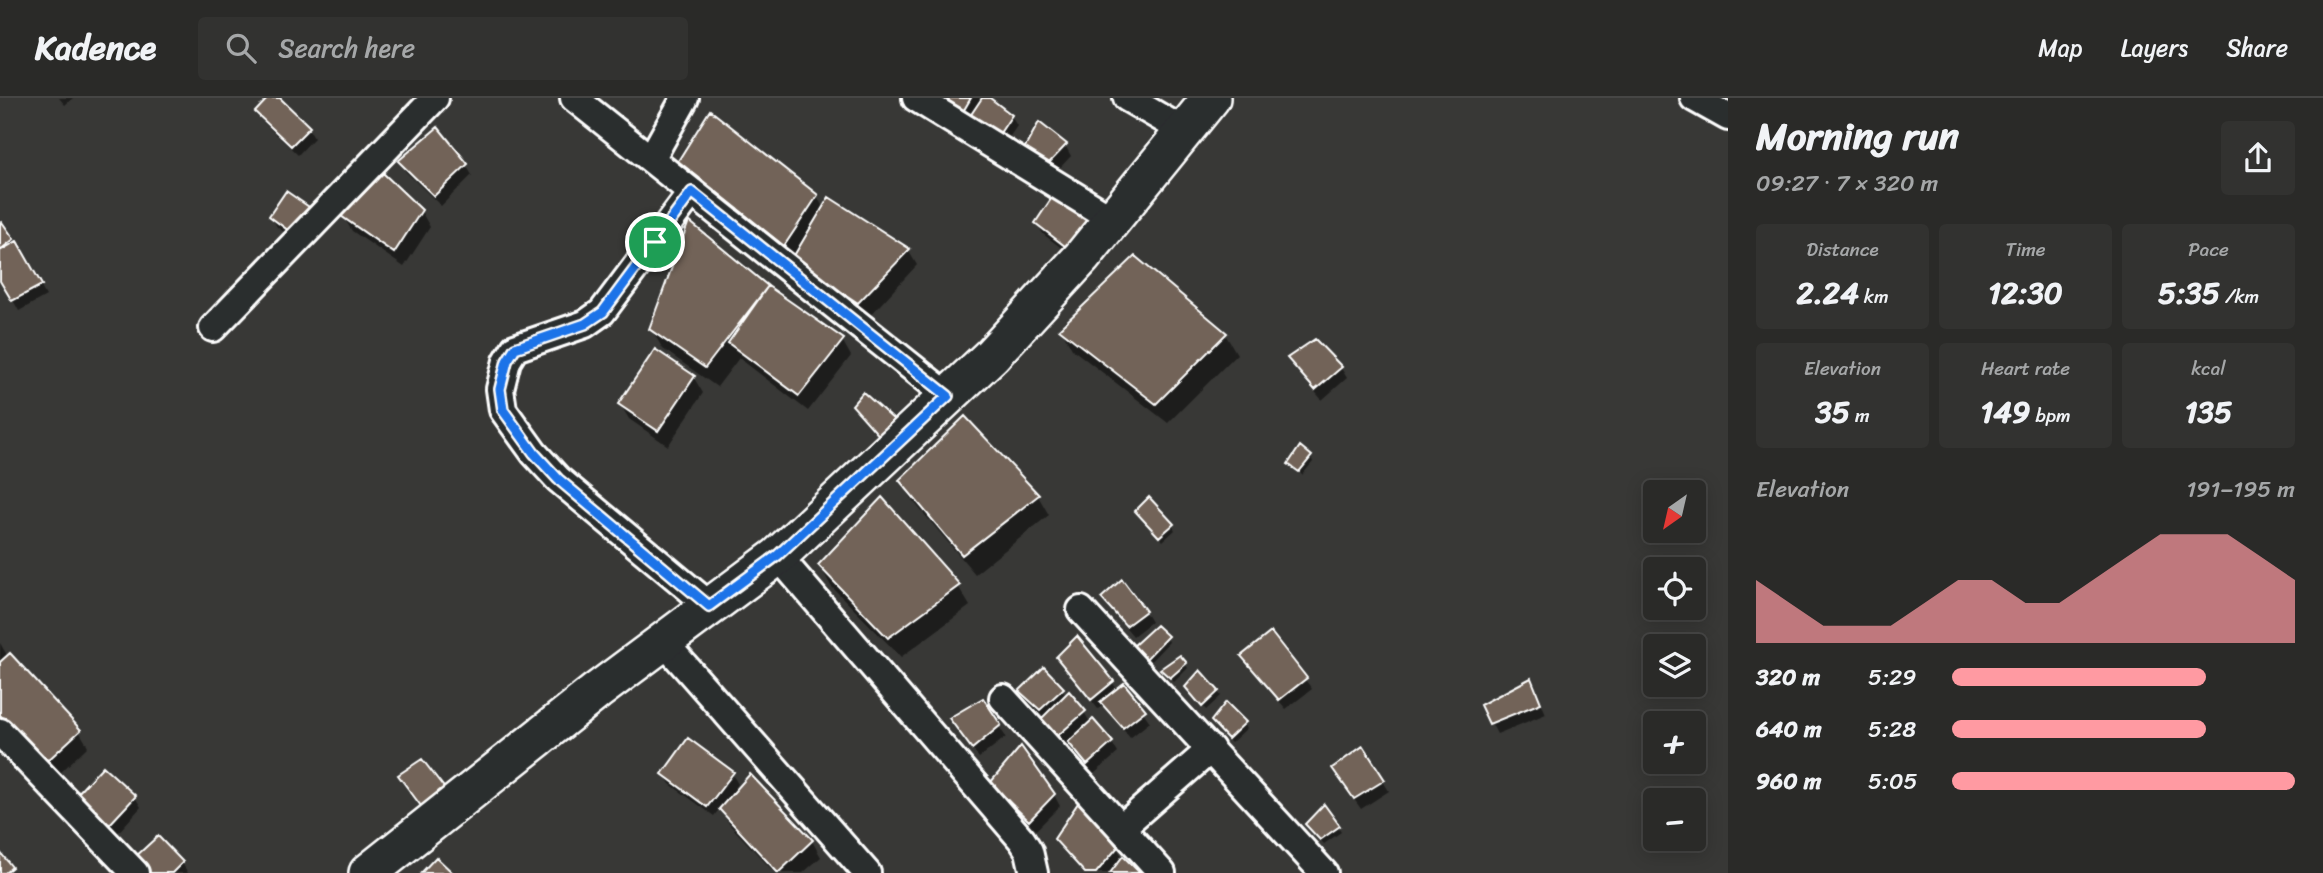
<!DOCTYPE html>
<meta charset="utf-8">
<style>
body{margin:0;font-family:Sriracha,sans-serif;background:#323230;color:#f1f3f6;height:100vh;display:flex;flex-direction:column;font-size:26px;white-space:nowrap}
*{box-sizing:border-box;margin:0}
p{font-size:23px;color:#a5a7a8}
.icon{flex:none;width:38px;height:38px;fill:none;stroke:currentColor;stroke-width:2;stroke-linecap:round;stroke-linejoin:round}
.map{position:relative;flex:1;overflow:hidden}
.drawer{display:flex;flex-direction:column;background:#2a2a28;width:595px}
.drawer>*{flex:none}
.needle{width:46px;rotate:214deg}
.tools{position:absolute;left:1643px;top:382px;display:grid;gap:14px}
.tools a{display:grid;place-items:center;width:63px;height:63px;border-radius:7px;background:#2a2a28;box-shadow:0 4px 18px #0003,0 0 0 2px #464645;font-size:35px}
.pin{position:absolute;display:grid;place-items:center;width:60px;height:60px;color:#fff;margin:-30px;border:4px solid #fff;border-radius:50%;box-shadow:0 2px 7px #0007}
.round{display:grid;place-items:center;flex:none;width:74px;height:74px;border-radius:7px;background:#323230}
.overview{display:flex;align-items:center;justify-content:space-between;height:119px;padding:0 28px}
h1{font-size:38px;font-weight:700;line-height:52px}
.figures{display:grid;grid-template-columns:repeat(3,1fr);gap:10px;height:119px;padding:7px 28px}
.figures div{display:grid;align-content:center;border-radius:7px;background:#323230;text-align:center}
.figures b{font-size:30px;font-weight:700}
.figures small{font-size:19px;font-weight:400}
.figures p{font-size:19px}
.chart{height:196px;padding:14px 28px}
.chart p{display:flex;justify-content:space-between}
.chart svg{width:100%;height:126px;margin-top:7px;fill:#ff9aa2;opacity:.7}
ul{padding:0 28px;list-style:none;font-size:23px}
li{display:grid;grid-template-columns:112px 84px 1fr;align-items:center;height:52px}
li i{height:18px;border-radius:9px;background:#ff9aa2}
header{display:flex;align-items:center;gap:42px;box-sizing:border-box;height:98px;padding:0 35px;background:#2a2a28;border-bottom:2px solid #464645}
header strong{font-size:33px}
nav{display:flex;gap:38px;margin-inline-start:auto;font-size:24px}
.search{width:490px;height:63px;background:#323230;display:flex;align-items:center;gap:18px;box-sizing:border-box;padding:0 24px;border-radius:7px;color:#a5a7a8;font-size:26px}
main{display:flex;flex:1;min-height:0}
.map>svg:first-child{display:block}
</style>
<header>
<strong>Kadence</strong>
<div class="search"><svg class="icon" aria-label="search" viewBox="0 0 24 24"><circle cx="10" cy="10" r="6"/><path d="M15 15l6 6"/></svg>Search here</div>
<nav><a>Map</a><a>Layers</a><a>Share</a></nav>
</header>
<main>
<div class="map">
<svg width="1728" height="775" viewBox="0 0 1728 775">
<rect width="100%" height="100%" fill="#383836"/>
<filter id="ink" filterUnits="userSpaceOnUse"><feTurbulence type="fractalNoise" baseFrequency=".0143" numOctaves="2"/><feDisplacementMap in="SourceGraphic" scale="14" xChannelSelector="R" yChannelSelector="G"/><feConvolveMatrix kernelMatrix="1 2 1 2 8 2 1 2 1" color-interpolation-filters="sRGB"/></filter>
<g filter="url(#ink)">
<path fill="#0007" d="M59,0H73L65,7Z
M271,0H277L308,30L314,40L298,57L263,24L258,14Z
M924,0H979L982,4L987,0L1011,18L1017,28L1006,44Z
M1065,47L1071,58L1055,75L1032,62L1026,51Z
M400,63L466,67L472,77L441,108L406,74Z
M680,63L817,98L824,111L908,152L917,167L868,220L689,78Z
M287,96L300,146L277,129L271,118Z
M1053,100L1080,164L1043,136L1037,125Z
M421,113L430,129L404,169L352,133L343,118Z
M2,126L16,146L46,198L19,213L0,179Z
M689,126L767,189L842,242L851,258L808,313L739,260L717,289L663,251L651,231Z
M1061,231L1225,236L1237,256L1168,325L1072,251Z
M1315,243L1341,270L1347,280L1322,302L1295,270L1289,260Z
M655,253L694,280L703,295L668,348L629,321L620,306Z
M854,307L893,323L899,333L888,350L860,318Z
M1311,359L1313,364L1302,377L1290,366Z
M901,383L1038,398L1049,417L975,476L913,403Z
M1140,418L1172,427L1175,432L1163,443Z
M820,468L958,488L970,508L901,559L831,488Z
M1104,501L1145,514L1151,524L1133,538L1110,511Z
M1271,536L1312,591L1286,611L1249,568L1244,558Z
M1167,539L1169,544L1149,565L1136,555Z
M1077,540L1118,592L1124,587L1150,624L1130,640L1104,607L1098,611L1058,559Z
M0,545L8,559L79,633L88,648L55,680L0,620Z
M1185,566L1188,570L1174,584L1162,571Z
M1062,591L1066,598L1084,614L1091,626L1112,645L1118,655L1094,676L1076,655L1069,643L1062,649L1044,619L1027,604L1021,594Z
M1536,592L1546,616L1497,636L1482,607Z
M1190,594H1218L1221,598L1206,612Z
M982,603L1006,639L979,660L957,630Z
M1244,625L1247,630L1231,645L1216,628Z
M1363,650L1389,693L1361,711L1340,681Z
M664,676H732L738,686L730,698L732,699L750,679L812,743L821,759L803,775H775L730,727L720,710L714,718L670,686Z
M992,685L1054,697L1060,708L1036,732L998,695Z
M78,697L135,699L141,709L116,737Z
M1324,709L1341,734L1324,746L1310,731Z
M1057,741L1117,750L1123,760L1137,775H1084L1063,751Z
M182,765L188,775H146Z"/>
<path fill="#726458" stroke="#fff" stroke-width="2" d="M268,0H280L310,29L291,48L255,14Z
M933,0H971L961,17Z
M982,0H990L1012,17L1000,35L968,21Z
M710,12L818,97L784,148L678,63Z
M1039,24L1067,46L1049,65L1024,51Z
M438,29L468,66L434,98L398,63Z
M383,75L422,112L394,155L341,118Z
M286,93L312,111L293,136L269,118Z
M1053,98L1095,126L1074,155L1035,125Z
M829,99L910,151L858,205L792,161Z
M689,123L768,188L705,270L649,231Z
M2,124L14,141L0,152V125Z
M17,143L42,187L12,203L0,183V153Z
M1135,158L1227,235L1156,306L1059,231Z
M768,188L844,241L799,298L728,245Z
M1315,241L1342,269L1315,292L1287,260Z
M655,251L695,278L658,333L618,306Z
M863,294L894,322L882,341L852,307Z
M965,318L1039,397L962,457L899,382Z
M1300,348L1312,358L1299,374L1288,366Z
M882,399L960,487L888,540L818,467Z
M1149,399L1174,426L1159,439L1135,413Z
M1122,481L1146,513L1126,528L1101,500Z
M1156,527L1168,538L1146,561L1131,550Z
M1271,534L1307,580L1279,602L1241,558Z
M1077,538L1114,583L1091,602L1056,559Z
M10,555L81,632L45,665L0,617V564Z
M1180,557L1187,565L1170,580L1160,571Z
M1044,569L1064,590L1040,612L1019,593Z
M1200,572L1219,593L1202,609L1185,589Z
M1531,580L1541,605L1489,626L1480,607Z
M1124,585L1146,612L1123,630L1100,604Z
M1069,593L1086,613L1055,640L1040,622Z
M983,600L1001,627L972,651L949,620Z
M1226,604L1246,624L1228,641L1211,623Z
M1093,621L1113,644L1087,667L1068,644Z
M688,640L734,674L707,709L662,676Z
M1021,648L1055,696L1029,723L990,685Z
M1363,648L1385,682L1354,701L1332,670Z
M422,661L446,692L421,708L398,677Z
M103,668L136,698L109,727L76,697Z
M750,676L813,742L778,775L719,711Z
M1080,702L1118,749L1096,775H1085L1054,741Z
M1324,706L1340,728L1320,742L1305,726Z
M158,738L183,764L172,775H148L134,760Z
M0,754L12,769L5,775H0Z
M1123,758L1140,775H1110Z
M436,759L453,775H421Z"/>
<g fill="none" stroke-linecap="round" stroke-linejoin="round">
<defs>
<path id="street" d="M574,0L948,298
M916,0L1114,122
M1127,0L1184,33
M1694,0L1728,19
M651,61L685,0
M692,94L602,214L585,226L515,250L507,263L500,291L503,312L534,355L558,381L709,507
M213,230L435,0
M778,458L1022,742L1029,753L1034,775
M1081,512L1324,775
M663,543L867,775
M1003,600L1162,775
M0,634L135,775
M1122,729L1211,651"/>
<path id="secondary" d="M368,775L597,593L778,458L992,257L1082,159L1211,0"/>
</defs>
<use href="#street" stroke="#fff" stroke-width="32"/>
<use href="#secondary" stroke="#fff" stroke-width="42"/>
<use href="#street" stroke="#2a2d2e" stroke-width="26"/>
<use href="#secondary" stroke="#2a2d2e" stroke-width="37"/>
</g>
</g>
<g fill="none" stroke-linecap="round" stroke-linejoin="round" filter="url(#ink)">
<defs>
<path id="route" d="M692,94L948,298L778,457L709,508L558,381L534,355L503,312L500,291L507,263L515,250L585,226L603,214Z"/>
</defs>
<use href="#route" stroke="#fff" stroke-width="14"/>
<use href="#route" stroke="#1a73e8" stroke-width="9"/>
</g>
</svg>
<div class="tools">
<a><svg class="needle" viewBox="-14 -14 28 28"><path d="M0-13l5 13h-10z" fill="#e53935"/><path d="M0 13l5-13h-10z" fill="#a5a7a8"/></svg></a>
<a><svg class="icon" aria-label="locate" viewBox="0 0 24 24"><circle cx="12" cy="12" r="6"/><path d="M12 2v4M12 18v4M2 12h4M18 12h4"/></svg></a>
<a><svg class="icon" aria-label="layers" viewBox="0 0 24 24"><path d="M12 4l9 5-9 5-9-5zM3 14l9 5 9-5"/></svg></a>
<a>+</a>
<a>−</a>
</div>
<div class="pin" style="left:655px;top:144px;background:#1e9e55"><svg class="icon" aria-label="arrive" viewBox="0 0 24 24"><path d="M6 21V4h12l-3 4 3 4H6"/></svg></div>
</div>
<section class="drawer">
<div class="overview"><div><h1>Morning run</h1><p>09:27 · 7 × 320 m</p></div><a class="round"><svg class="icon" aria-label="share" viewBox="0 0 24 24"><path d="M12 15V3M7 8l5-5 5 5M5 13v7h14v-7"/></svg></a></div>
<div class="figures">
<div><p>Distance</p><b>2.24<small> km</small></b></div>
<div><p>Time</p><b>12:30</b></div>
<div><p>Pace</p><b>5:35<small> /km</small></b></div>
</div>
<div class="figures">
<div><p>Elevation</p><b>35<small> m</small></b></div>
<div><p>Heart rate</p><b>149<small> bpm</small></b></div>
<div><p>kcal</p><b>135</b></div>
</div>
<div class="chart"><p><span>Elevation</span>191–195 m</p>
<svg viewBox="0 0 160 44" preserveAspectRatio="none"><path d="M0 44V22L10 30L20 38L30 38L40 38L50 30L60 22L70 22L80 30L90 30L100 22L110 14L120 6L130 6L140 6L150 14L160 22V44z"/></svg>
</div>
<ul>
<li><b>320 m</b>5:29<i style="width:74%"></i></li>
<li><b>640 m</b>5:28<i style="width:74%"></i></li>
<li><b>960 m</b>5:05<i style="width:100%"></i></li>
</ul>
</section>
</main>
